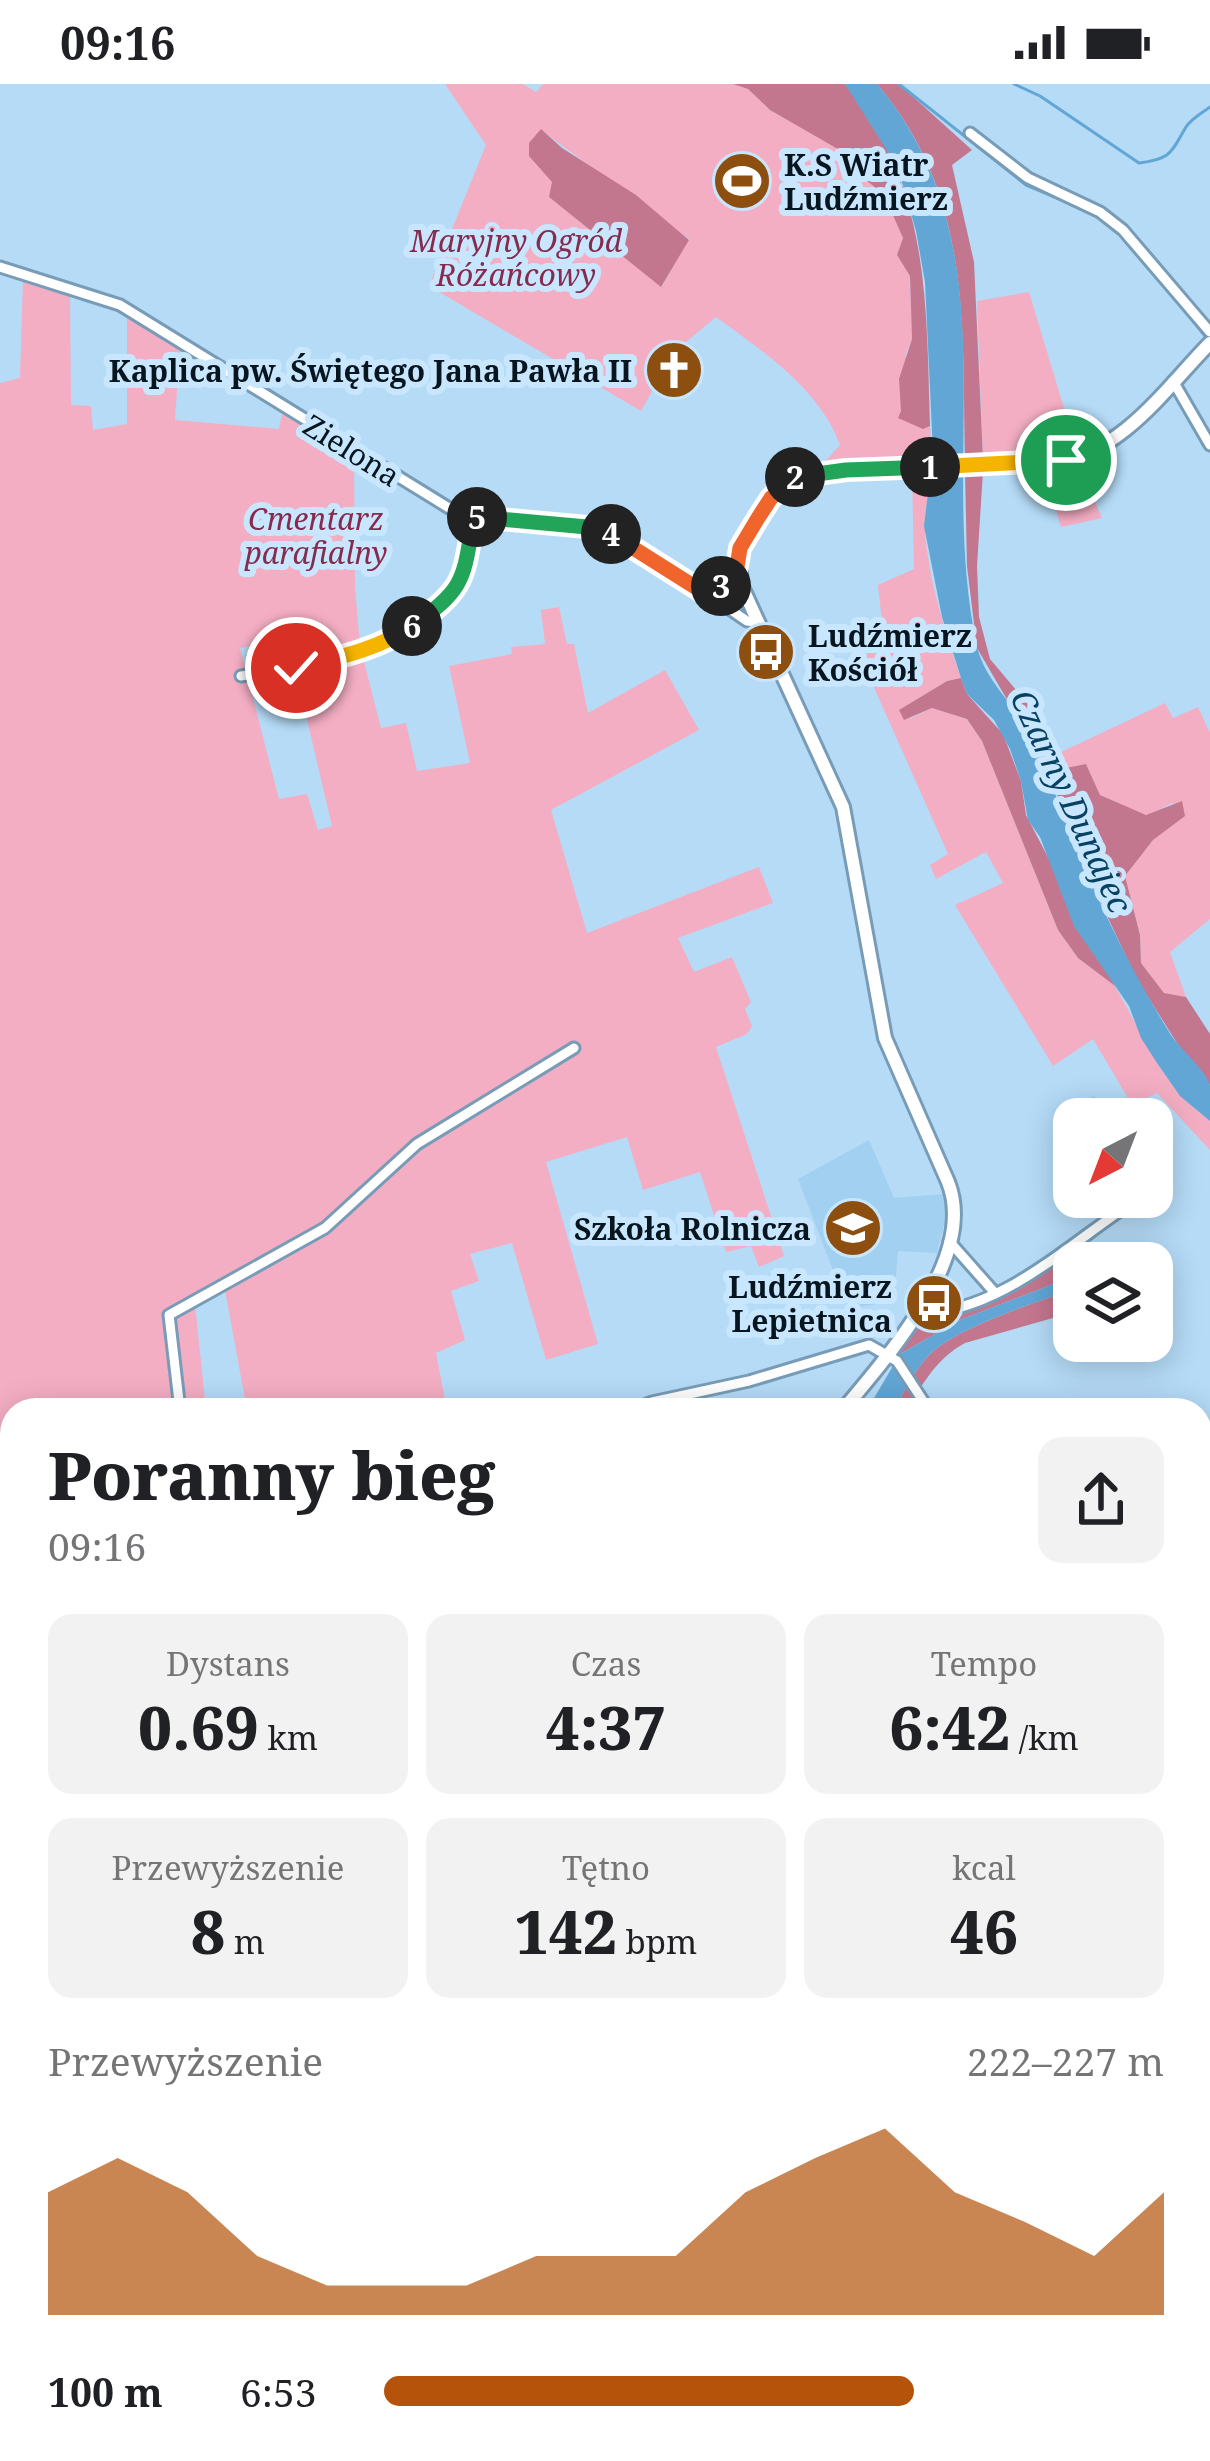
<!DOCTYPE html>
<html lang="pl">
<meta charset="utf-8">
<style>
body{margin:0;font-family:"Noto Serif",serif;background:#f2f2f2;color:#202124;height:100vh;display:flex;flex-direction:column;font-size:45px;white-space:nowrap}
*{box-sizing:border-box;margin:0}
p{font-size:39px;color:#757577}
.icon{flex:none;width:66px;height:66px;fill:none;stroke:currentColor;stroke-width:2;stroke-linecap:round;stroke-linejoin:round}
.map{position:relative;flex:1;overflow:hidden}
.details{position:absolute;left:0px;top:1314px;width:1212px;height:1065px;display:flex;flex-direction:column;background:#fff;border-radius:36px 36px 0 0;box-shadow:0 6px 30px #0003}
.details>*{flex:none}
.needle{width:78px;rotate:222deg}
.buttons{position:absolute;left:1053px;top:1014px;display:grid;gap:24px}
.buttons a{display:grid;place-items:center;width:120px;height:120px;border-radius:24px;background:#fff;box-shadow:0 6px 30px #0003;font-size:60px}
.pin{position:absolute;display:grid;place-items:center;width:102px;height:102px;color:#fff;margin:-51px;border:6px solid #fff;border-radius:50%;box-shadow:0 3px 12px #0007}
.km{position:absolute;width:60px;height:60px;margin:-30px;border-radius:50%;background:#222;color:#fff;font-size:33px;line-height:60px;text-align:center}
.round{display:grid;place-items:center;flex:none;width:126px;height:126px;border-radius:24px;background:#f2f2f2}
.overview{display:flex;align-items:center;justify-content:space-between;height:204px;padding:0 48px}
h1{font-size:66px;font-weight:800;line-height:90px}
.figures{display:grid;grid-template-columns:repeat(3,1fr);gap:18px;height:204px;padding:12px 48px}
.figures div{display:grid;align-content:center;border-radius:24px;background:#f2f2f2;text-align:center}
.figures b{font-size:60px;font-weight:800}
.figures small{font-size:33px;font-weight:400}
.figures p{font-size:33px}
.chart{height:336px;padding:24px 48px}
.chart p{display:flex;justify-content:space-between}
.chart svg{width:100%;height:216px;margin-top:12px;fill:#b45309;opacity:.7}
ul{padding:0 48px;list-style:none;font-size:39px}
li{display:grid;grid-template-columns:192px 144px 1fr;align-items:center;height:90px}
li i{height:30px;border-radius:15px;background:#b45309}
.status{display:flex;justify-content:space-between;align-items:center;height:84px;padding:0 60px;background:#fff;direction:ltr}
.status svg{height:33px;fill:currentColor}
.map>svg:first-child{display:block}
</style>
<div class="status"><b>09:16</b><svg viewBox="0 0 49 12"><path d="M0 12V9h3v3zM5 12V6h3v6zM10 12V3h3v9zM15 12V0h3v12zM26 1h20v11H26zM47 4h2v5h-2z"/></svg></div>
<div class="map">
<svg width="1210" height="2377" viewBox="0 0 1210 2377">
<rect width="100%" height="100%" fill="#b5dbf7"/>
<path fill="#a2d0f1" d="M869,1056L894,1114L944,1110L947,1128L937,1169L898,1167L894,1217L848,1225L798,1095Z"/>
<path fill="#f4aec3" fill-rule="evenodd" d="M445,0H523L536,8L543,0H733L748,5L770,26L844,68L847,80L884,111L903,154L897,171L910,191L912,255L906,270L914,341L923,344L930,342L932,376L824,379L840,361C819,304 762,267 716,233L674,268L641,327L429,202L486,61ZM541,46L689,155L662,202L549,113L553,98L547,88Z
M23,195L70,210L71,321L91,322L93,346L127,340V234L180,263L175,336L279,345L282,330L354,373L355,503L360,562L381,644L406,639L417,687L470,679L449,582L512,570L511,563L545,560L541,526L559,523L567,560H574L588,629L665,586L699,646L551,726L587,849L759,783L773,819L678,854L694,888L732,873L751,918L745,925L752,942L747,950L716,963L784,1172L759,1183L751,1162L726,1168L700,1088L643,1106L627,1053L546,1078L598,1260L546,1276L512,1159L470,1170L479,1197L451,1207L465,1256L436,1269L447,1326H247L225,1206L195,1220L206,1326H12V1767L0,1763V299L20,294ZM294,557L299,576L296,589L332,742L318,746L307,710L279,715L240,564Z
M1029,208L1070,344L1062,367L983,375L977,217Z
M1082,388L1102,434L1061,443L1047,397Z
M932,389C931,407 923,427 925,445C928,496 945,546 961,594L947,597L899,626L911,634L932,624L967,635L982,657L1058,846L1078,874L1115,902L1157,979L1180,1012L1210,1037V1066L1157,1009L1132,1021L1093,955L1053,982L955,821L1003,799L986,768L936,795L930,781L948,770L868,590L855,545L882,538L878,501L914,485L912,390Z
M1165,619L1173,634L1198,623L1210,649V835L1170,868L1186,913L1164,909L1141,879L1140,851L1125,792L1153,756L1184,732L1172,719L1146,732L1100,711L1086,680L1066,685L1057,670Z"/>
<path fill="#c3778f" d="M733,0H845C930,104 926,215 930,342L923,345L898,334L901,327L899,295L912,255L910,192L897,171L903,154L884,111L847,80L843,68L770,26L748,5Z
M877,0H899L972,66L952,81L974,178L983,375L965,376C962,238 972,112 877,0Z
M541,45L562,64L636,111L689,156L661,203L549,113L552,98L529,72V59Z
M983,387L977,482L979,533L990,575L1027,619L1066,684L1086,680L1100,711L1146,731L1182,717L1185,732L1153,756L1125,792L1140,851L1141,879L1164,909L1186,913L1210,950V1001L1182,967L1136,894L1069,750L1052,693L977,564L967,482L965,388Z
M961,594L967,610L1003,650L1021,697L1026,731L1115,902L1078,874L1058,846L982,657L967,635L932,624L904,636L899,626L947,597Z
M1060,1175L1069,1188L1074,1187V1192L960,1236L900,1270C906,1232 955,1229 984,1217C1010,1205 1035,1189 1060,1175Z
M1074,1206V1228L965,1259C937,1274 923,1299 907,1326H894C904,1307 914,1287 929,1271C952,1246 1039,1216 1074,1206Z
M0,1763L12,1768V2159L0,2161Z"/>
<path fill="#61a6d5" d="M845,0H877C1016,165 935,371 977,562C984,596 1017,623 1033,654C1050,687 1058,722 1072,756C1101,823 1132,889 1171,951C1181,966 1204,984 1210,1001C1210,1010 1210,1027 1210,1037L1180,1012L1157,979L1141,954L1129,922L1074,842L1040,753L1028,736L1021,697L1010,665L994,636L967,610L961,594L942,533L924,442L933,368L925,198L916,147L898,84Z
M1074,1192V1206C1039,1216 952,1246 929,1271C914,1287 904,1307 894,1326H867L900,1270L960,1236Z"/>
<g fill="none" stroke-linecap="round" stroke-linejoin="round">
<path stroke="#61a6d5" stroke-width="3" d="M899,0L1026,101L1091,128
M1014,0L1040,12L1139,79C1172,75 1171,68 1186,43C1191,35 1202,29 1210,23
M1118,148L1135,167
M1146,179L1205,252"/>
<defs>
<path id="street" d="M970,49L1028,94L1100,128L1123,146L1210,248
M0,183L120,221L449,424C496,444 548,432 596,445C642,457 706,510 747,537L758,538
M1173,297L1210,361
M714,515L729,489L737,483
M241,592C314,581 387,570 442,518C453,507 465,496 469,480C472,465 471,448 474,433
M1093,1021L1104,1035
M1152,1067L1161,1073L1165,1098L1152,1106
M949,1157L995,1209
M916,1230C1003,1229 1072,1156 1141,1113
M180,1326L169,1231L325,1144L417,1060L574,964
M632,1326L652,1318L749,1297L869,1261L897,1277L929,1326
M1200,2143L1210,2174"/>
<path id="secondary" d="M843,1326C888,1271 978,1173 948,1098L885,954L843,723L743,505C730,470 760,410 794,393C815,383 846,386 868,385C931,383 994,382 1056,378C1123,368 1165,305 1210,259
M0,2291L12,2281"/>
</defs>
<use href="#street" stroke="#789cb7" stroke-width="15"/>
<use href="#secondary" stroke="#789cb7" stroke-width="18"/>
<use href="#street" stroke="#fff" stroke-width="9"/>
<use href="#secondary" stroke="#fff" stroke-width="12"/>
</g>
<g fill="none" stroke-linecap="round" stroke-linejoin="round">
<defs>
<path id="split-1" d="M930,383L1066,376"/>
<path id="split-2" d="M795,393L846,386L930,383"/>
<path id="split-3" d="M721,502L737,483L740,464L758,434L771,414L795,393"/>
<path id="split-4" d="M611,450L714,515L721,502"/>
<path id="split-5" d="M477,433L587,443L611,450"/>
<path id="split-6" d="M412,542C467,504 463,494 474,433H477"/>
<path id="split-7" d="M296,584C337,574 377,566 412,542"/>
</defs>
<use href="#split-1" stroke="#fff" stroke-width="24"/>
<use href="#split-2" stroke="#fff" stroke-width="24"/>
<use href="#split-3" stroke="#fff" stroke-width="24"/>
<use href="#split-4" stroke="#fff" stroke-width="24"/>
<use href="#split-5" stroke="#fff" stroke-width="24"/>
<use href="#split-6" stroke="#fff" stroke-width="24"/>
<use href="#split-7" stroke="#fff" stroke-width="24"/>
<use href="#split-1" stroke="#f5b400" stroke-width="15"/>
<use href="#split-2" stroke="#22a559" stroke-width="15"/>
<use href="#split-3" stroke="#f0652b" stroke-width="15"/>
<use href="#split-4" stroke="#f0652b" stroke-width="15"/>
<use href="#split-5" stroke="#22a559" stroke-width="15"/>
<use href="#split-6" stroke="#22a559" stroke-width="15"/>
<use href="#split-7" stroke="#f5b400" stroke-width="15"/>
</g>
<defs>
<symbol id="stadium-disc" viewBox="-11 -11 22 22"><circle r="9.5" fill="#8c4f10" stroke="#c8e7fe"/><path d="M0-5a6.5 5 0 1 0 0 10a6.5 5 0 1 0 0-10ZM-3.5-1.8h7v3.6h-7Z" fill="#fff"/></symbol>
<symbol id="church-disc" viewBox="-11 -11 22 22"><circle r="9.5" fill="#8c4f10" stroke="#c8e7fe"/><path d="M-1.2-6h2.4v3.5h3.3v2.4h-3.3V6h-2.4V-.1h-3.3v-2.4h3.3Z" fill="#fff"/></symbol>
<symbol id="bus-disc" viewBox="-11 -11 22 22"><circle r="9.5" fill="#8c4f10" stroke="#c8e7fe"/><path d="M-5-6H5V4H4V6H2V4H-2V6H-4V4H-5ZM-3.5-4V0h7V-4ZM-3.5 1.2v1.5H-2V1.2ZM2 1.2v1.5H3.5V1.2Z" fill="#fff"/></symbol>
<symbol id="school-disc" viewBox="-11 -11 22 22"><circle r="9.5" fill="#8c4f10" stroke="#c8e7fe"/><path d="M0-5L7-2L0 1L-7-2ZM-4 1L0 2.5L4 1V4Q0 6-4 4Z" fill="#fff"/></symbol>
</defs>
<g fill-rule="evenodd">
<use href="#stadium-disc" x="709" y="64" width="66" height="66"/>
<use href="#church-disc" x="641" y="253" width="66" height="66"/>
<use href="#bus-disc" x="733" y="535" width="66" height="66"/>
<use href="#school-disc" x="820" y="1111" width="66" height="66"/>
<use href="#bus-disc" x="901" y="1186" width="66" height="66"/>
</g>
<g text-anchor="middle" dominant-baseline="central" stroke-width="12" stroke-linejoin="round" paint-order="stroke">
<g font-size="30" font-weight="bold" fill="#07151f" stroke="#c8e7fe" text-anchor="end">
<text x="784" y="80" text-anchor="start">K.S Wiatr<tspan x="784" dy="34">Ludźmierz</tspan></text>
<text x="632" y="286">Kaplica pw. Świętego Jana Pawła II</text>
<text x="808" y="551" text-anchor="start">Ludźmierz<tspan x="808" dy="34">Kościół</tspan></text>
<text x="811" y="1144">Szkoła Rolnicza</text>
<text x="892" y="1202">Ludźmierz<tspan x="892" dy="34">Lepietnica</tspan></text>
</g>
<g font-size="30" font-style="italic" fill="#862b4e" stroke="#c8e7fe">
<text x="516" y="156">Maryjny Ogród<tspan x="516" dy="34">Różańcowy</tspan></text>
<text x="316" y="434">Cmentarz<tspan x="316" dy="34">parafialny</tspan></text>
</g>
<g font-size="30" fill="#07151f" stroke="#c8e7fe">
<text transform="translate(352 366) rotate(32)">Zielona</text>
</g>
<g font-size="33" font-style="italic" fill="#084161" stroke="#c8e7fe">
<text transform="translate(1072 717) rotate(65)">Czarny Dunajec</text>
</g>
</g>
</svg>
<div class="buttons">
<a><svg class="needle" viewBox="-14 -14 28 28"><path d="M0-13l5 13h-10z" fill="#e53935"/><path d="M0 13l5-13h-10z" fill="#757577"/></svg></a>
<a><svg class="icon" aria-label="layers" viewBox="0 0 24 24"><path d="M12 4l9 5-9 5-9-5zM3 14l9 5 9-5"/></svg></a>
</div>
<div class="pin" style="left:1066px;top:376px;background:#1e9e55"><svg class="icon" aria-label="arrive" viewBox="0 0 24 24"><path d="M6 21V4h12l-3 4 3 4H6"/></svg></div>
<div class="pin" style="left:296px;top:584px;background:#d93025"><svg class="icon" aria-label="check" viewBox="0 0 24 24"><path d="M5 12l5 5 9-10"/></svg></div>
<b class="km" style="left:930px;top:383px">1</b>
<b class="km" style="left:795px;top:393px">2</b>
<b class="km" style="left:721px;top:502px">3</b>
<b class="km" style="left:611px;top:450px">4</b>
<b class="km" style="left:477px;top:433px">5</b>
<b class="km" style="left:412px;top:542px">6</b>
<section class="details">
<div class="overview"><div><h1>Poranny bieg</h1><p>09:16</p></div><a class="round"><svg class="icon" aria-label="share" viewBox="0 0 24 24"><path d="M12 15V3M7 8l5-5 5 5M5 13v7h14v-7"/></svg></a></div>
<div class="figures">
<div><p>Dystans</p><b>0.69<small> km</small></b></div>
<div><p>Czas</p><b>4:37</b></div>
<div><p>Tempo</p><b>6:42<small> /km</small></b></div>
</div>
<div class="figures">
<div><p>Przewyższenie</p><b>8<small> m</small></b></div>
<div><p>Tętno</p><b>142<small> bpm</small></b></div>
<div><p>kcal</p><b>46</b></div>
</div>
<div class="chart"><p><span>Przewyższenie</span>222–227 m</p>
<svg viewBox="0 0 160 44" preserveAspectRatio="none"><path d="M0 44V19L10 12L20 19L30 32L40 38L50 38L60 38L70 32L80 32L90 32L100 19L110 12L120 6L130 19L140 25L150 32L160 19V44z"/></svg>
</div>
<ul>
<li><b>100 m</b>6:53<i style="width:68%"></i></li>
</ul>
</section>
</div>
